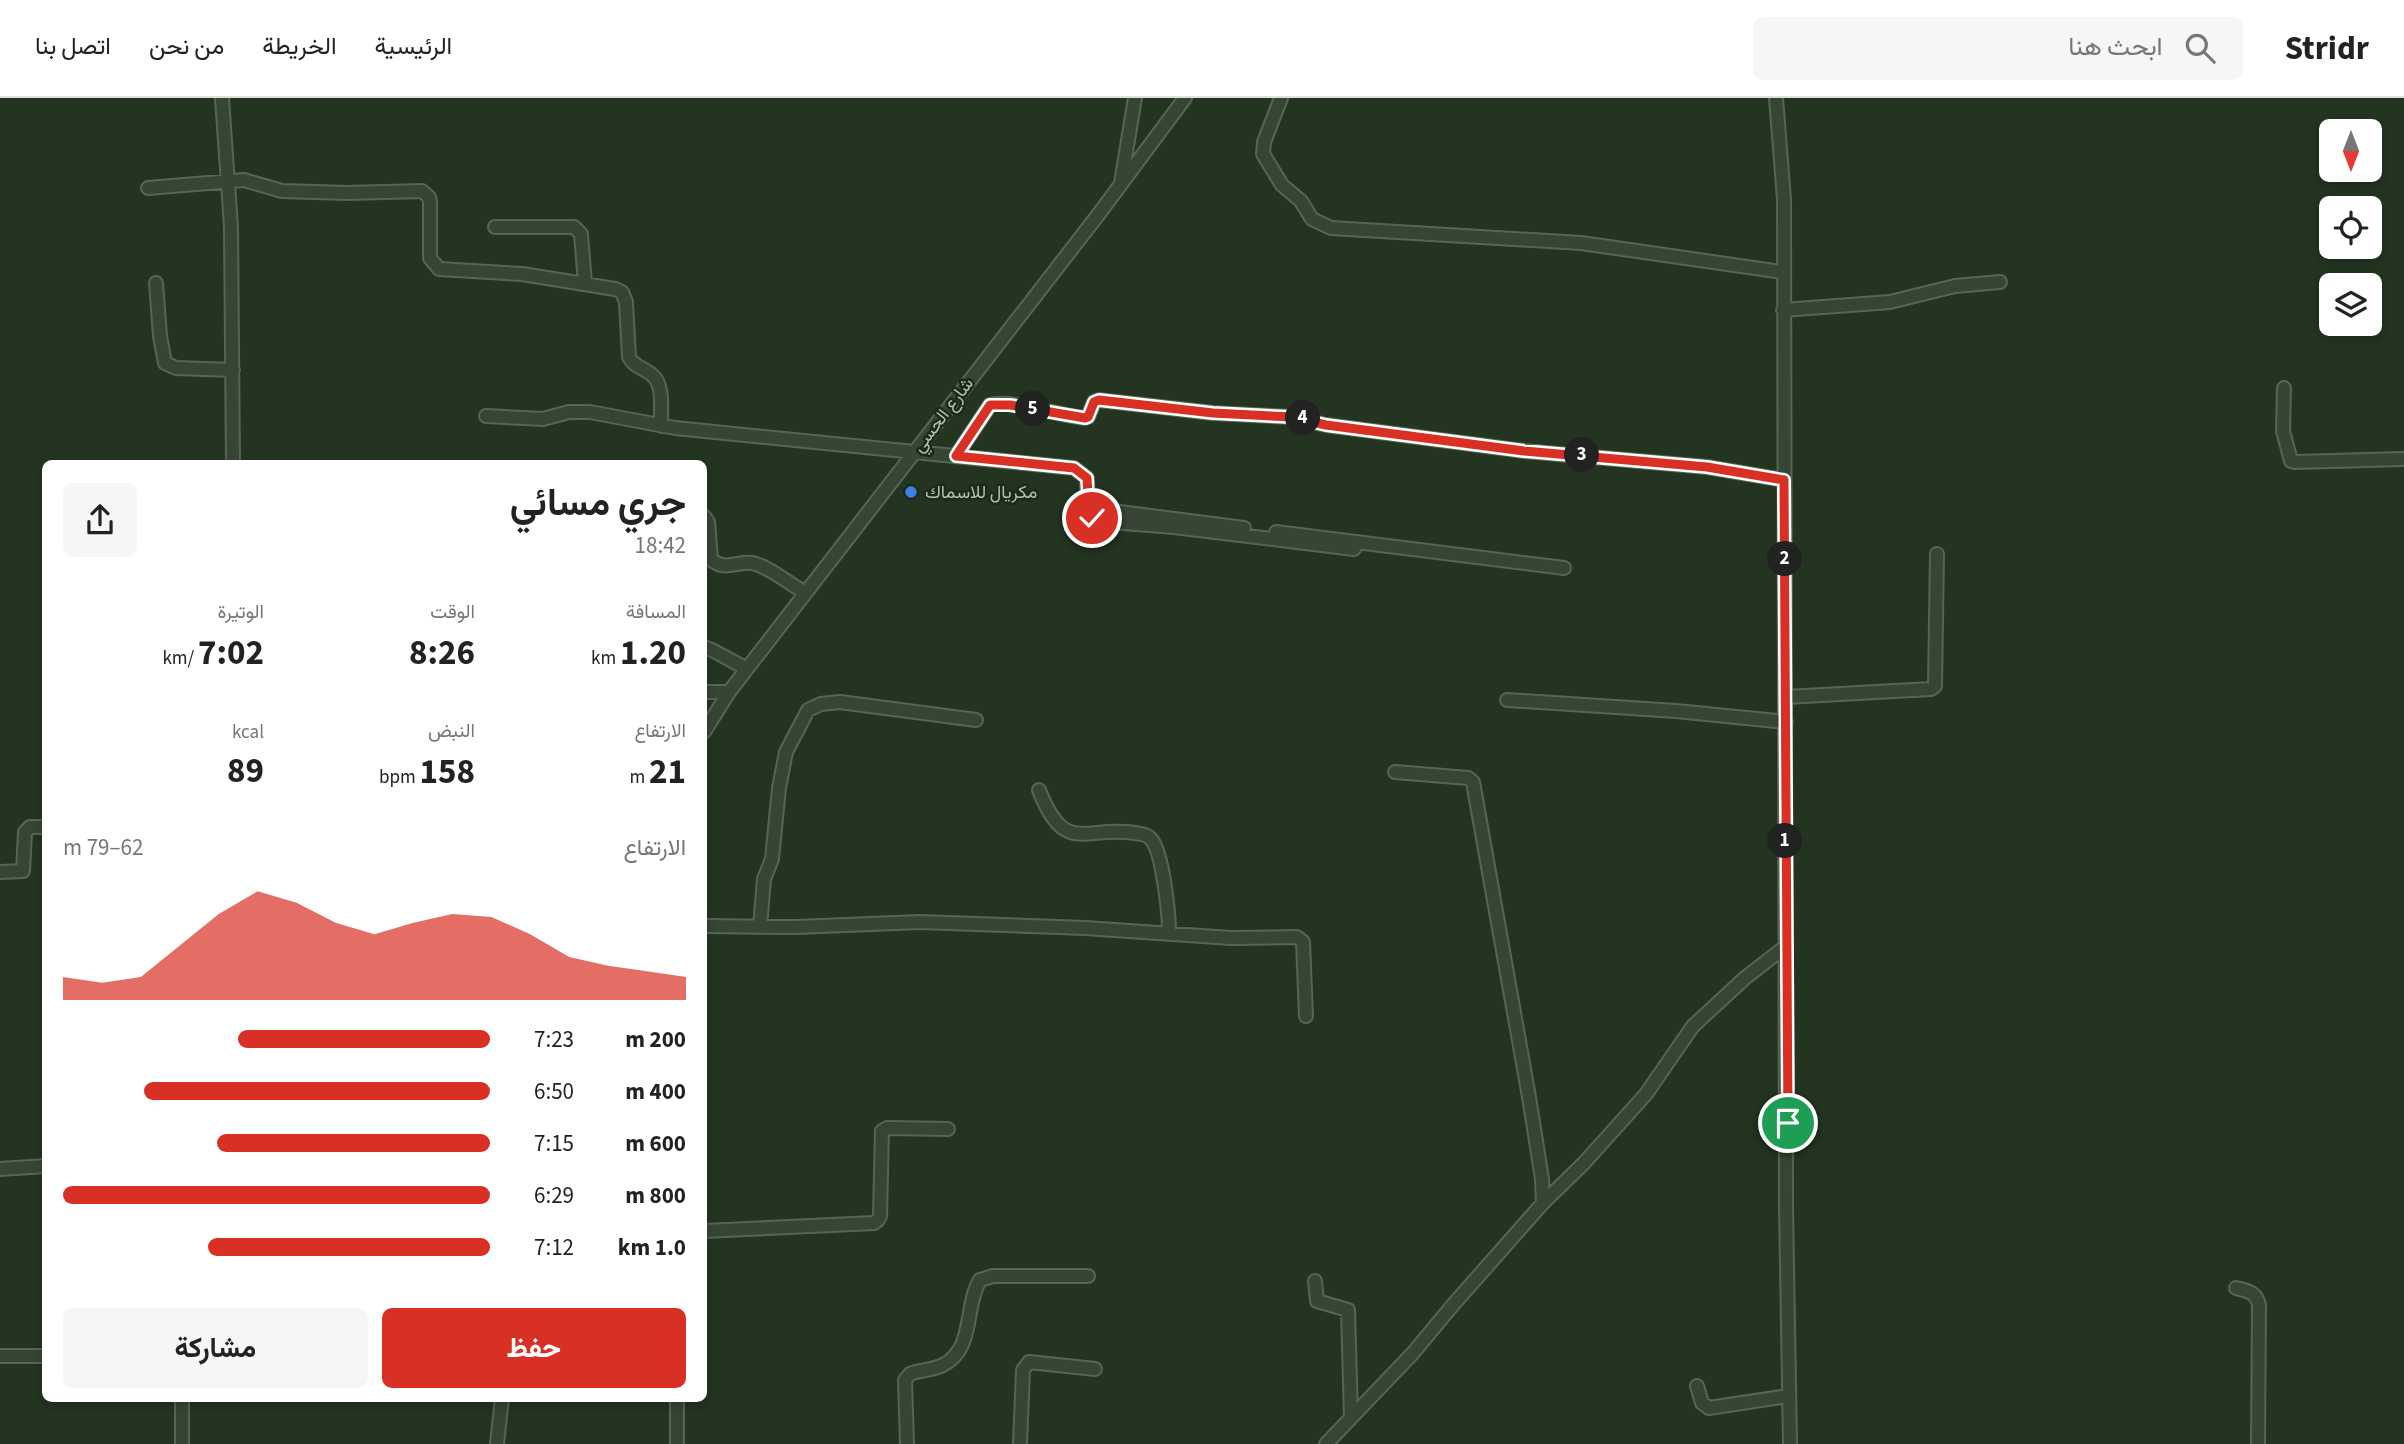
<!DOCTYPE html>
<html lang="ar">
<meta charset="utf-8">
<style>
body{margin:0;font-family:"Source Sans 3",Vazirmatn,sans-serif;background:#f6f6f6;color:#222;direction:rtl;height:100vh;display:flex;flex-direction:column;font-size:26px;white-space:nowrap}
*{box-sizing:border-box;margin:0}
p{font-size:23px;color:#767676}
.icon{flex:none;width:38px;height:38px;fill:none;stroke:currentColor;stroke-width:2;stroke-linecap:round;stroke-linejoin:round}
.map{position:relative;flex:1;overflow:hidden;direction:ltr}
.drawer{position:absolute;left:42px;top:362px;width:665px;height:942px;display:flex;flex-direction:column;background:#fff;border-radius:10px;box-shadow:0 4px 10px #0003;direction:rtl}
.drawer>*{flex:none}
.needle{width:46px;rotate:180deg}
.tools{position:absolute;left:2319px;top:21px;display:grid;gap:14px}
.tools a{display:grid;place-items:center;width:63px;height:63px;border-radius:10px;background:#fff;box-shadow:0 4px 10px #0003;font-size:35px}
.pin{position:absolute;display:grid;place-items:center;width:60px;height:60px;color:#fff;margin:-30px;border:4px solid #fff;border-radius:50%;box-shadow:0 2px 7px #0007}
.km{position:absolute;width:35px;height:35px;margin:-18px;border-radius:50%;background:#222;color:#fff;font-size:19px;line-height:35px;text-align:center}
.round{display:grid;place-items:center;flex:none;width:74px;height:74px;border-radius:10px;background:#f6f6f6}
.overview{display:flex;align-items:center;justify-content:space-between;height:119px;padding:0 21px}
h1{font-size:38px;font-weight:700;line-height:52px}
.figures{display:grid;grid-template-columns:repeat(3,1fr);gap:10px;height:119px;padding:7px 21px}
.figures div{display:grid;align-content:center}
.figures b{font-size:35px;font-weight:700}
.figures small{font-size:19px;font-weight:400}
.figures p{font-size:19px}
.chart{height:196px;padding:14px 21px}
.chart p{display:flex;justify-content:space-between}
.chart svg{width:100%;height:126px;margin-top:7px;fill:#d93025;opacity:.7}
.cta{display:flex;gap:14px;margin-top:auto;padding:14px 21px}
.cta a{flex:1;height:80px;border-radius:10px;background:#d93025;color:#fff;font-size:28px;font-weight:700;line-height:80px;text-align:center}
.cta a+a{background:#f6f6f6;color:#222}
ul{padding:0 21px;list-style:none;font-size:23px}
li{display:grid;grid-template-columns:112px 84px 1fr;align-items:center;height:52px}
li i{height:18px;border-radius:9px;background:#d93025}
header{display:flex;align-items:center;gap:42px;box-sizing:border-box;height:98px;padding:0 35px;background:#fff;border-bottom:2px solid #e0e0e0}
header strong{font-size:33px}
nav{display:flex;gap:38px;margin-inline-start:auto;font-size:24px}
.search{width:490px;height:63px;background:#f6f6f6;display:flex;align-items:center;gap:18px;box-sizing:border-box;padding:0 24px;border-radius:10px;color:#767676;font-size:26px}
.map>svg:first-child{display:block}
</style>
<header>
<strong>Stridr</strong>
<div class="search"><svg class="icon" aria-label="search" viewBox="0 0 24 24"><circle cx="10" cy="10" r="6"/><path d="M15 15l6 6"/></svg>ابحث هنا</div>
<nav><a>الرئيسية</a><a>الخريطة</a><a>من نحن</a><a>اتصل بنا</a></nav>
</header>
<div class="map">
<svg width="2404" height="1346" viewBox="0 0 2404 1346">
<rect width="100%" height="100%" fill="#233421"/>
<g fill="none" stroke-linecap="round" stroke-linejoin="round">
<defs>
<path id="minor" d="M222,0L231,129L233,366
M1281,0L1264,44L1263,56L1282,87L1301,103L1312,121L1331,130L1581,145L1782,174
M1776,0L1784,101L1786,1108L1790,1346
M1121,85L1135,0
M148,90L244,82L282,93L347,95L422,93L429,99L430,103V160L439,171L522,176L615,191L622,194L626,204L629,259C634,269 644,270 652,277C665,287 660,314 661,328
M495,129H574L581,136L585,185
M156,185L160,238L165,265L176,270L233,272
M1783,212L1890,204L1955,188L2000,184
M2284,290L2283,333L2291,363L2295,364L2404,361
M486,318L543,321L569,314H590L675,330L1074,370L1087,380C1088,394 1084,416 1098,423L1174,429L1354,451
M956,358L990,307C1009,301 1062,318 1085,320L1088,319L1094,304L1099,302L1213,315L1292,319L1326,327L1524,353L1707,369L1784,382
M1089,410L1244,430
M704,418L708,424L711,461C724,474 737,463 752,465C766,467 792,487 805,495
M1276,434L1564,470
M704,549L712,552L747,571
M704,594H729
M1786,599L1931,591L1935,588L1937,456
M1507,602L1676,613L1786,624
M704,634L729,594L1098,117L1185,0
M1039,692C1065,759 1085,727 1135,735C1141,736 1146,736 1150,740C1163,752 1169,817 1169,835
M0,774L23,773L25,734L30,729H46
M704,828L796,829L920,824L1085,830L1231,840L1297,839L1303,844L1306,918
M760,829L764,781L772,761L779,690L786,654L808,612L821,606L840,604L976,622
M0,1071L46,1068
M1543,1105L1584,1065L1646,996L1693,928L1745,880L1785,849
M704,1133L874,1125L878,1122L880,1118L882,1033L887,1030L948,1031
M1315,1183L1317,1203L1348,1212L1351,1320
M2236,1190C2248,1193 2256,1194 2259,1207L2258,1346
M0,1258H46
M1697,1288L1702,1305L1709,1310L1788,1298
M677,1300V1346
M182,1346V1300
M497,1346L502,1300
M907,1346L905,1282L910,1276C920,1272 933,1272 943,1267C975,1251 964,1208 980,1182L993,1178H1088
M1020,1346L1023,1272L1029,1264L1095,1271
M1326,1346L1413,1255L1452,1208L1543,1105L1542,1081L1529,999L1473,684L1468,680L1395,674"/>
</defs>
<use href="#minor" stroke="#566654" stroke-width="16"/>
<use href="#minor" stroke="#364534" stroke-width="12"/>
</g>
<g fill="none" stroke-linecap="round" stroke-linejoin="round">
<defs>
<path id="route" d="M1092,420L1089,414L1087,380L1074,370L956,358L990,307H1010L1085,320L1088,319L1094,304L1099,302L1213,315L1292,319L1326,327L1524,353L1707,369L1784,382L1788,1025"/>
</defs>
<use href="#route" stroke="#fff" stroke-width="14"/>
<use href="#route" stroke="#d93025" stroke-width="9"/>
</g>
<circle fill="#3f7fe0" stroke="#1b2a1a" stroke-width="2.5" cx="911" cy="394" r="7"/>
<g text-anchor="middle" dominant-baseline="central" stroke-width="5" stroke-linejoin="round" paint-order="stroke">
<g font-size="18" fill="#b0c2ae" stroke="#1b2a1a">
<text transform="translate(943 317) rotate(-53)">شارع الحسي</text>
</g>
<g font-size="18" fill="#b0c2ae" stroke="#1b2a1a" text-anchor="start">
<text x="925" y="394">مكريال للاسماك</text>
</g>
</g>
</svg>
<div class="tools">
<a><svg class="needle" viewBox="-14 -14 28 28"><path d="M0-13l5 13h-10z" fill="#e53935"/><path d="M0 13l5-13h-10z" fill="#767676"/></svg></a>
<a><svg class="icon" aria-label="locate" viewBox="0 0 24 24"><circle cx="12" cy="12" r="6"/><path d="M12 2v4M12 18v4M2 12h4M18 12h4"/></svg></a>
<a><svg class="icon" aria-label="layers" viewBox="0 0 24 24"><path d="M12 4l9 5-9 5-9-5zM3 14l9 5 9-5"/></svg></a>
</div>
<div class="pin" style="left:1788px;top:1025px;background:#1e9e55"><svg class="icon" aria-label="arrive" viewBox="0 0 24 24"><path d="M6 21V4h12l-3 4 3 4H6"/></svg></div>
<div class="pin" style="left:1092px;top:420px;background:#d93025"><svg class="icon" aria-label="check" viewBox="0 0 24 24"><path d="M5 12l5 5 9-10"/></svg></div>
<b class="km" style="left:1785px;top:743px">1</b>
<b class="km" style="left:1785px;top:461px">2</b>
<b class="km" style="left:1582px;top:357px">3</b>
<b class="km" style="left:1303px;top:320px">4</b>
<b class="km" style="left:1033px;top:311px">5</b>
<section class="drawer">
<div class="overview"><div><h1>جري مسائي</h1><p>18:42</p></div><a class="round"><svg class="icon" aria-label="share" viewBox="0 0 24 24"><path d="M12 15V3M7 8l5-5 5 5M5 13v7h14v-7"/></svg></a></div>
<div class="figures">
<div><p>المسافة</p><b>1.20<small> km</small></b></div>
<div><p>الوقت</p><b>8:26</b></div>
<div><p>الوتيرة</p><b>7:02<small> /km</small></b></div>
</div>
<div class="figures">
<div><p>الارتفاع</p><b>21<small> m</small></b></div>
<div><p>النبض</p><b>158<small> bpm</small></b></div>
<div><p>kcal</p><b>89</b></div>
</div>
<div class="chart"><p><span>الارتفاع</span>62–79 m</p>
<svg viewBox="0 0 160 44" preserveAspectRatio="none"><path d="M0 44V36L10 38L20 36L30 25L40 14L50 6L60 10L70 17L80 21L90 17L100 14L110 15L120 21L130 29L140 32L150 34L160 36V44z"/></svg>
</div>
<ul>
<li><b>200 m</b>7:23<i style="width:59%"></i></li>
<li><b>400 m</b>6:50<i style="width:81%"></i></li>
<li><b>600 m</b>7:15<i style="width:64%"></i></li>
<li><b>800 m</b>6:29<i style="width:100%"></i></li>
<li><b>1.0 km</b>7:12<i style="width:66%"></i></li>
</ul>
<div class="cta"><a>حفظ</a><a>مشاركة</a></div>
</section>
</div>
